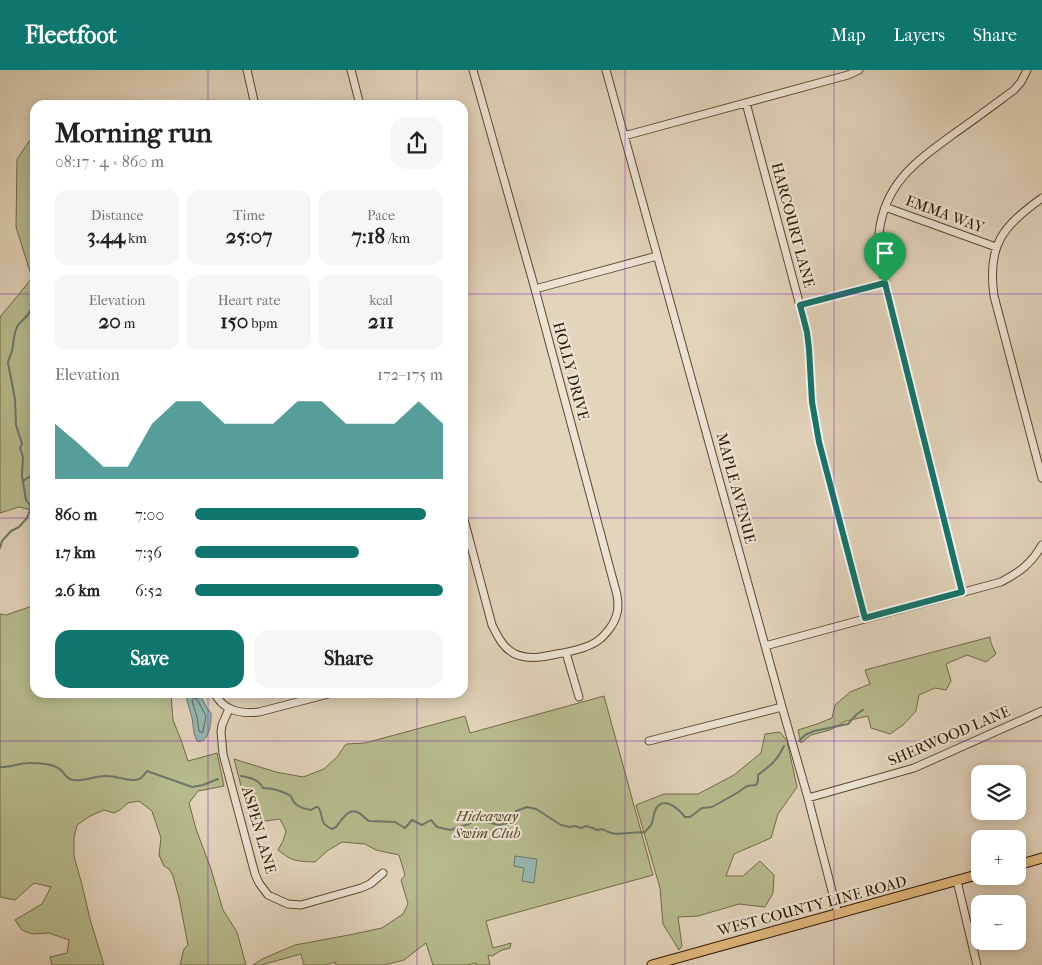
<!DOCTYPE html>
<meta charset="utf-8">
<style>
body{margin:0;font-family:"IM FELL French Canon",serif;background:#f6f6f6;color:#222;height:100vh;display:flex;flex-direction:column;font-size:19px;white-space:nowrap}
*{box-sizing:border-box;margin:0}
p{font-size:16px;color:#767676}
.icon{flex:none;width:28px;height:28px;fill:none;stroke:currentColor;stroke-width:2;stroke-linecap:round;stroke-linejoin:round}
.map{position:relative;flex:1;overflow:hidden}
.side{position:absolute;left:30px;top:30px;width:438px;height:598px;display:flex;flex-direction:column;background:#fff;border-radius:15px;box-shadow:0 2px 12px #0003}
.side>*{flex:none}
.fabs{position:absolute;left:971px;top:695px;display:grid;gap:10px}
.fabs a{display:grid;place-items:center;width:55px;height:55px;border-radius:10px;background:#fff;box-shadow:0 2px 12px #0003;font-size:25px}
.pin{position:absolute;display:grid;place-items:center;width:42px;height:42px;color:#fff;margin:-51px -21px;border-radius:50% 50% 50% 0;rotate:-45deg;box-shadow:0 0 5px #0007}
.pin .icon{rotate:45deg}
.round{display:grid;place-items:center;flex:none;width:52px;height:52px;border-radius:15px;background:#f6f6f6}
.overview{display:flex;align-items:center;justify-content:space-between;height:85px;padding:0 25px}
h1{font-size:28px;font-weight:700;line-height:38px}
.stats{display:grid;grid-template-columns:repeat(3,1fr);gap:8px;height:85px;padding:5px 25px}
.stats div{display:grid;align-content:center;border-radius:12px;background:#f6f6f6;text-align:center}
.stats b{font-size:21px;font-weight:700}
.stats small{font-size:14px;font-weight:400}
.stats p{font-size:14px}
.chart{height:140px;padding:10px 25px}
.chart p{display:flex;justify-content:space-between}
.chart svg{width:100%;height:90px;margin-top:5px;fill:#0f766e;opacity:.7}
.button{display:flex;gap:10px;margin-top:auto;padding:10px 25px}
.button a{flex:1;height:58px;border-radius:15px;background:#0f766e;color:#fff;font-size:20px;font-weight:700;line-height:58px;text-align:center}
.button a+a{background:#f6f6f6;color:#222}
ul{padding:0 25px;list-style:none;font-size:16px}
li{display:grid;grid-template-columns:80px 60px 1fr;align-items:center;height:38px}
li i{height:12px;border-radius:6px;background:#0f766e}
header{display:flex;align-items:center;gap:30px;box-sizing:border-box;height:70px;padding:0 25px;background:#0f766e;color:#fff}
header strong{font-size:24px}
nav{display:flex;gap:28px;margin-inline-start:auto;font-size:18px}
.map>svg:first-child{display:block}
</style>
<header>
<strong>Fleetfoot</strong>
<nav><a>Map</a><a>Layers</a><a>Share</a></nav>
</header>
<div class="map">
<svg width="1042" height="895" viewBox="0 0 1042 895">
<rect width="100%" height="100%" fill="#e3d4bc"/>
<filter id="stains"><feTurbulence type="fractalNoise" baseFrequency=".004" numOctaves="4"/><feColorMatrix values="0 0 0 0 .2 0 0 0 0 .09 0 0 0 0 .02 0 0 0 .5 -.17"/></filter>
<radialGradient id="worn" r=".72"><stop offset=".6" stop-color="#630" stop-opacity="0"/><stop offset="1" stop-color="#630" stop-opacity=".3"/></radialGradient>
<path fill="#b7bc8e" stroke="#726a47" d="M35,63V441L19,437L0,443V247L32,208L16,157L17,89Z
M35,535V622L171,623L173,650L181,670L188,691L217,683L224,716L198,721L189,733L196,759L211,799L223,840L237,862L246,895H180L184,879L188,875L179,828L173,806L169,799L164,796L159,785L161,768L152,741L139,731L128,733L120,740L114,743L104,740L90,746L77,755L74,768V786L82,815L90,849L104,895H52L50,887L67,883L69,870L49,863L32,864L22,860L15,850L42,834L51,817L34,813L15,830L0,827V544L6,545Z
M990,567L991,573L996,584L986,592L967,585L946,594L951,611L946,620L935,618L919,625L916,641L903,655L890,664L871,658L868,646L846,651L830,660L811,665L801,673L798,660L817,654L832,648L835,635L850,622L870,614L865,600Z
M604,626L653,805L486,851L493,878L511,873L510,878L502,880L492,886L488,885L490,895H476V893L467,895H433L426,873L404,890L384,895H336L335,892L325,895H304L301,884L261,895H253L262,889L295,875L349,865L382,858L403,844L408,834L401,810L405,805L399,785L376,780L365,774L342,772L327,781L315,792C296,791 293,792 278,780L283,771L286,761L280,749L265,751L252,758L234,689L276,702L303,707L324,699L337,687L346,674L365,673L465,646L470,663Z
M780,662L787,671L797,717L778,744L771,768L734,784L726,806H743L760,791L774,805L773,823L765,837L739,834L698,846L678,847L682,876L679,880L663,854L660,818L636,735L664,724H698L734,705L761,683L765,664Z"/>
<path fill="#95b8b1" stroke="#6c786a" d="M185,623H199L207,638L211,643C212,650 209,670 201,671C200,672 198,671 197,671L194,663L192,648Z
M515,786L537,789L534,813L522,811L524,798L514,796Z"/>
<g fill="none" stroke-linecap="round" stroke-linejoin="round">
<path stroke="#626858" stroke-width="1" d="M194,628L197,629L206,646L203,661L202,663L199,661L197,647L192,631Z"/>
<path stroke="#6c786a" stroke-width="2" d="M23,411L29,407L35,406
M0,478L2,471L11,461L19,457L27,448L30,440V435L26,430L22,406L23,387L20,378L22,374L16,355L15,329L8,293C8,288 11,286 12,281C14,273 13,265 17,257C20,251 27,248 30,241C32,237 33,231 35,226
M799,671L805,665L814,661L848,654L857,644L863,640
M0,697C11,698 20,692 31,693C40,693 54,694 61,700C65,704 66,709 73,710C83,712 96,705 108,706C115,706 129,711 135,710C141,710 143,706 147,701L192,717L203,715L218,709
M241,706C251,708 258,709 263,718C273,718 282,721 291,726C294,736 301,738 311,740L316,737H318C325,746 317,752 332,759L336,757C341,751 349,736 359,743C363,745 365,749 369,751L395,752L405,758L412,750L422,755L431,750L437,757L450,760L469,754L474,751H482L499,755L507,753L514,747L516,741L527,737L536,739L561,755L570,757L575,756L581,758L586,756L593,758L597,760L602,759C612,765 617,764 628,763C634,762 639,763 645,762C647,759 649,758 651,755C654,749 653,741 658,736C667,727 680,741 685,747H690L702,738L712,737L737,723L747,716L756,715L758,711V705C772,694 776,692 784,676"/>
<defs>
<path id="minor" d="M247,0L255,35
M351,0L360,35
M606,0L782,637L808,728L838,844
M746,33L807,262L809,279L812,332L819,372L865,548
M624,66L848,5L859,0
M1042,128C1002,157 987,175 994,226L1042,408
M885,137L996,177
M535,219L657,186
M800,235L885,213
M462,442L492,555C498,567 503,578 515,584C529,590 543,587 557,584C569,582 590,578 600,569C604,566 607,562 610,558C618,547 619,538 617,525L535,219L473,0
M962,522L885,213C882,196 877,180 879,163C885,112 917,91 955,63C975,49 995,34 1014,20L1021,12L1027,0
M765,576L1001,512C1020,502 1031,494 1042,475
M566,583L579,627
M214,622C223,641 240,644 259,642L336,622
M229,639L222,655L221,662L223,684L255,804L259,813L268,825L288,834L301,835L361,818L370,814L383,803
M649,671L782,637
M808,728L914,698L1042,641
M957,811L977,895"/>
<path id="major" d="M1018,795L1042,788
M652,895L980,804"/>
</defs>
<use href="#minor" stroke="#5b482f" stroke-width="9"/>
<use href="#major" stroke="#2e1900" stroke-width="11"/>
<use href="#minor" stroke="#ede3d3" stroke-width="7"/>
<use href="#major" stroke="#e2ba7e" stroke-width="9"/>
</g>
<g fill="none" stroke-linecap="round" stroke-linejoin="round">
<defs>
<path id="route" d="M885,213L962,522L865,548L819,372L812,332L809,279L807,262L800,235Z"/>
</defs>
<use href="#route" stroke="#fff" stroke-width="10"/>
<use href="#route" stroke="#0f766e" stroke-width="6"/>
</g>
<path fill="none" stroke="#7b2cbf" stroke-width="1" stroke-opacity="0.55" d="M208,0V35M417,0V35M625,0V895M834,0V895M0,224H35M462,224H1042M0,448H35M462,448H1042M208,622V895M417,622V895M0,671H1042"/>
<g text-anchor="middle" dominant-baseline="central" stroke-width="4.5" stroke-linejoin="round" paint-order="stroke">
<g font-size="15" fill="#2e1900" stroke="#ede3d3">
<text transform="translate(945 144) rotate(20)">EMMA WAY</text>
<text transform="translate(793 155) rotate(75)">HARCOURT LANE</text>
<text transform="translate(571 301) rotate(75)">HOLLY DRIVE</text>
<text transform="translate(736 418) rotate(75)">MAPLE AVENUE</text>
<text transform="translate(949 666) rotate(-23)">SHERWOOD LANE</text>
<text transform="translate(259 760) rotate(74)">ASPEN LANE</text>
<text transform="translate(812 836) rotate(-15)">WEST COUNTY LINE ROAD</text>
</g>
<g font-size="15" font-style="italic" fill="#574a2b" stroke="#ede3d3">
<text x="487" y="746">Hideaway<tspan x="487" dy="17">Swim Club</tspan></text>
</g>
</g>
<rect width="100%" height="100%" filter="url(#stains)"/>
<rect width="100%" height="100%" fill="url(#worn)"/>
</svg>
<div class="fabs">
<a><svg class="icon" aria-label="layers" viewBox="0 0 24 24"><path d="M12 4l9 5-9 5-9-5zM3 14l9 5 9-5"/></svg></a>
<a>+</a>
<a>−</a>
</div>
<div class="pin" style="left:885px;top:213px;background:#1e9e55"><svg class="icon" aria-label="arrive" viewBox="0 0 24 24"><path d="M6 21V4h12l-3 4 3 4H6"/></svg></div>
<section class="side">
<div class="overview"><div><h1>Morning run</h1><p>08:17 · 4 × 860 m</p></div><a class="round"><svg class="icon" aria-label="share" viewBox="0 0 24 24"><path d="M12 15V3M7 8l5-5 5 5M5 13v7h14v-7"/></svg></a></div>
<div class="stats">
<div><p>Distance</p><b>3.44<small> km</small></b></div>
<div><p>Time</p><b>25:07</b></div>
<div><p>Pace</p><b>7:18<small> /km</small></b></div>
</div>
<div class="stats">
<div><p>Elevation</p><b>20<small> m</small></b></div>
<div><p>Heart rate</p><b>150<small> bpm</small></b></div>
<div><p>kcal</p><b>211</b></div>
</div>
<div class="chart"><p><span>Elevation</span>172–175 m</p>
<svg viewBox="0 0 160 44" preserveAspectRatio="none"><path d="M0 44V17L10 27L20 38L30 38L40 17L50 6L60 6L70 17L80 17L90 17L100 6L110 6L120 17L130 17L140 17L150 6L160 17V44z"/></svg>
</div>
<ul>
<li><b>860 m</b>7:00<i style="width:93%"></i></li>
<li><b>1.7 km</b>7:36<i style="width:66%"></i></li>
<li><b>2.6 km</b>6:52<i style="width:100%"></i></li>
</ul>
<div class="button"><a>Save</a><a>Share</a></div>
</section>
</div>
